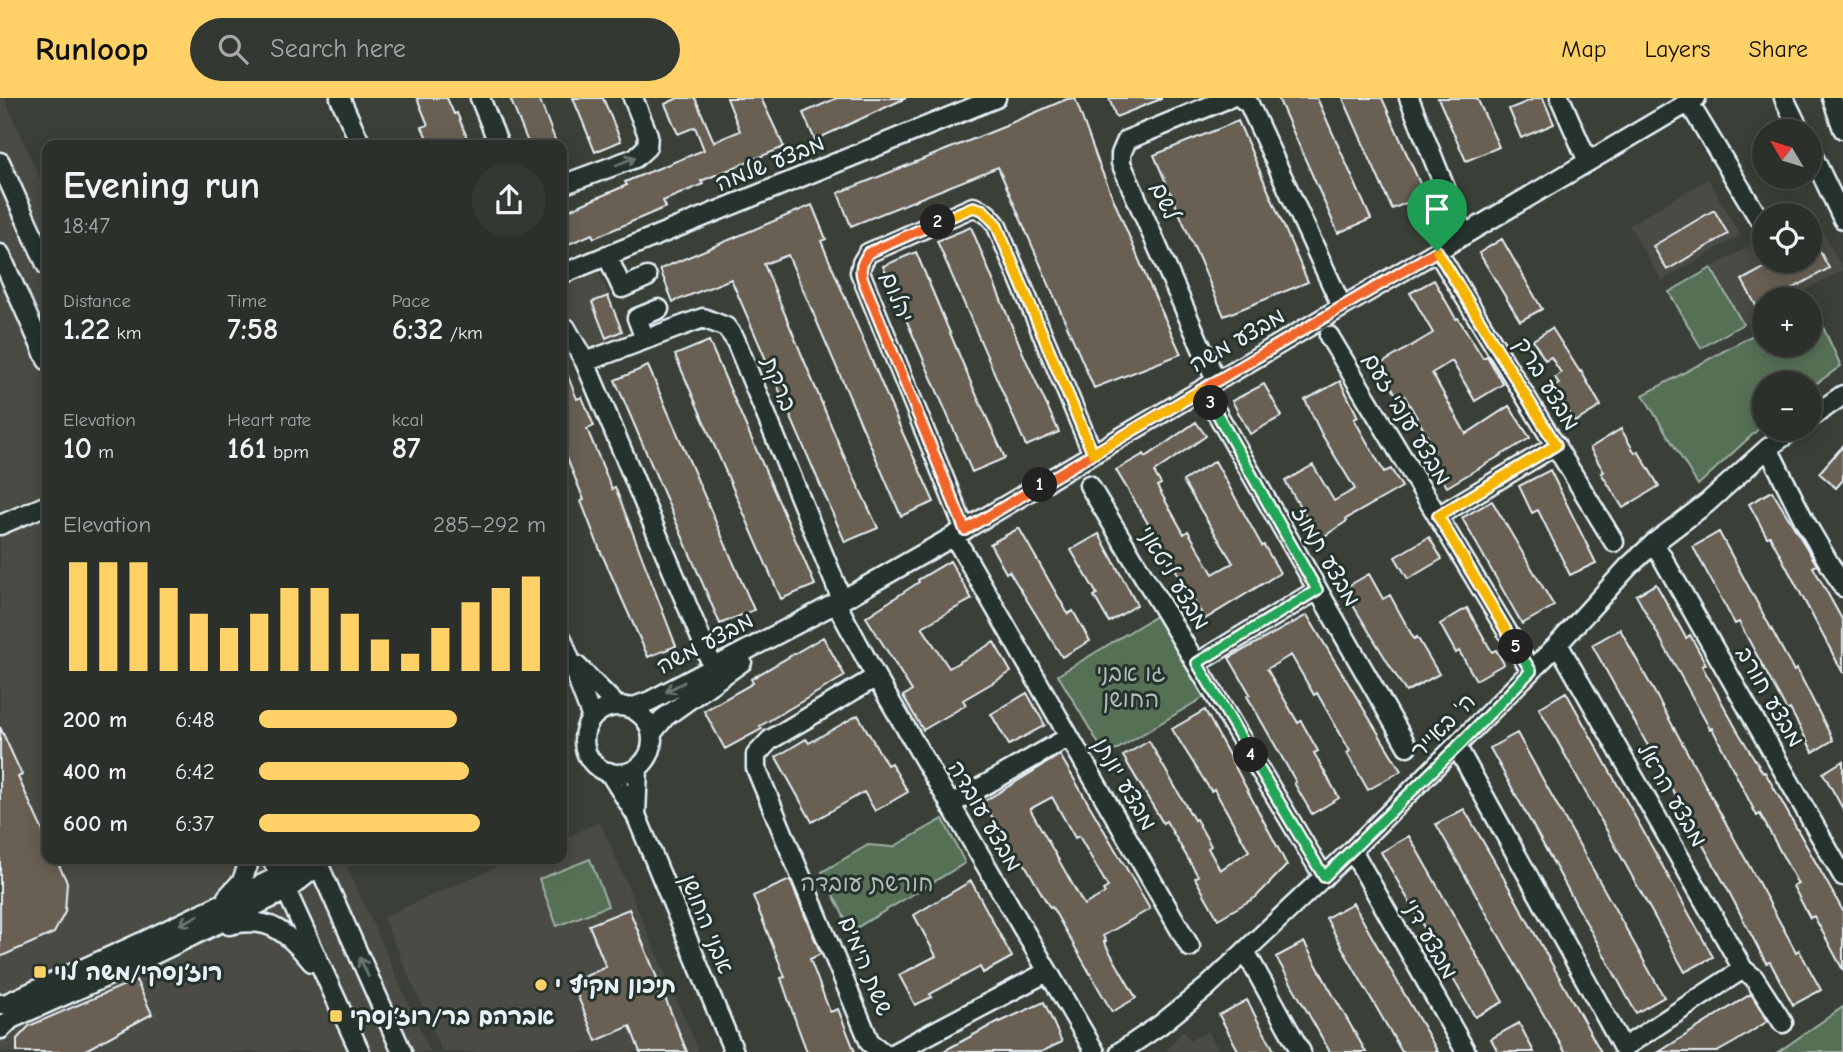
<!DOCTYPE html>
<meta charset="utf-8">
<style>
body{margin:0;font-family:"Comic Neue","Playpen Sans Hebrew",sans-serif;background:#343832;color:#f1f3f6;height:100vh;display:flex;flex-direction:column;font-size:26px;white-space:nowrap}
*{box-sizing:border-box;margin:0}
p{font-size:23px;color:#a6a9a8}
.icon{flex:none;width:38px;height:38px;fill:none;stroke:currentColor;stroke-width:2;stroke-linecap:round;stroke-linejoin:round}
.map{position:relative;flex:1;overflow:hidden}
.sheet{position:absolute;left:42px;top:42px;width:525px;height:724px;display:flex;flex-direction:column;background:#2c302a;border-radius:14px;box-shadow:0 4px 18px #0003,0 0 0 2px #484b47}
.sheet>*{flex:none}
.needle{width:46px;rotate:308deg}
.controls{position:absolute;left:1752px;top:21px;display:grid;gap:14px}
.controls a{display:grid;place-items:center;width:70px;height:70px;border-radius:50%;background:#2c302a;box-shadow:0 4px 18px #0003,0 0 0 2px #484b47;font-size:35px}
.pin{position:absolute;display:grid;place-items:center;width:60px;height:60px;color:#fff;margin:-72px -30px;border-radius:50% 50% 50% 0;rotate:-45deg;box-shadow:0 0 7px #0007}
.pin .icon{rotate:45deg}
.km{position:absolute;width:35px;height:35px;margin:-18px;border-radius:50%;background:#222;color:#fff;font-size:19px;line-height:35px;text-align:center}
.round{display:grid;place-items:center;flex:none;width:74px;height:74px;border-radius:37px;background:#343832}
.head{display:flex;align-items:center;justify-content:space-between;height:119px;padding:0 21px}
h1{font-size:38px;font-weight:700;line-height:52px}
.stats{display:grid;grid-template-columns:repeat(3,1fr);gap:10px;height:119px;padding:7px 21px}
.stats div{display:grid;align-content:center}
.stats b{font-size:30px;font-weight:700}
.stats small{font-size:19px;font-weight:400}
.stats p{font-size:19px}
.chart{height:196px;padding:14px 21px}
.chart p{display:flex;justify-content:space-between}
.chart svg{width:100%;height:126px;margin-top:7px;stroke:#ffd166;stroke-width:6}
ul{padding:0 21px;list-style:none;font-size:23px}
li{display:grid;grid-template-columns:112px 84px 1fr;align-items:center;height:52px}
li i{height:18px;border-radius:9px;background:#ffd166}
header{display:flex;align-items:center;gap:42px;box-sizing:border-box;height:98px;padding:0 35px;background:#ffd166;color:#111}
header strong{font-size:33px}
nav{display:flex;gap:38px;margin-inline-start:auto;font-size:24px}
.search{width:490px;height:63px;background:#343832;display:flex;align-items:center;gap:18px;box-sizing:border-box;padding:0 24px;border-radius:38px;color:#a6a9a8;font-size:26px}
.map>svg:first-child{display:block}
</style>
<header>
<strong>Runloop</strong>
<div class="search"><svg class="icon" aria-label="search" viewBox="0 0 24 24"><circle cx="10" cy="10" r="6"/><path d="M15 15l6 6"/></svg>Search here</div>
<nav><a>Map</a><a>Layers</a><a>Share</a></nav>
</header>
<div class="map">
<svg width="1843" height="954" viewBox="0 0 1843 954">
<rect width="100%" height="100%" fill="#3a4038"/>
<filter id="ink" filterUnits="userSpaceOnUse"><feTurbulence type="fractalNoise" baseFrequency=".0143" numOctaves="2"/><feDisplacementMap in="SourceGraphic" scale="14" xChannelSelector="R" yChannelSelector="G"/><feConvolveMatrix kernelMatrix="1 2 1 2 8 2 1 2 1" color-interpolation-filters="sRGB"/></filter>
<g filter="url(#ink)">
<path fill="#4b4c44" d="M0,0H4L47,97V761H344L430,954H0Z
M1708,81L1740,137L1662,183L1629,127Z
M1812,113L1843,172L1789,201H1764V215L1743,226L1711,170L1764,140V163H1810V117H1805Z
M599,174L626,240L586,256L562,195V188Z
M600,724L699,954H442L383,819L515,761H562V741Z
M1183,932L1190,943L1208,933L1219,954H1166Z"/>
<path fill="#567056" stroke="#9fb0a7" stroke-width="2" d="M1711,170L1743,226L1701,250L1669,194Z
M1812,205L1841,268L1810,290V285H1764V326L1698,387L1643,297L1764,231V247H1810V206Z
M1156,518L1204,599L1106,658L1058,577Z
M943,721L965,765L851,833L822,774L868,747L893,749Z
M590,761L608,808L557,828L539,781Z
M1843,909V954H1778Z"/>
<path fill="#695e53" stroke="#e8f1f8" stroke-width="2" fill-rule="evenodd" d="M417,0H447L454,16L457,15L468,42L457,47H430L422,29L428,27Z
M510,0H539L557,47H529Z
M573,0H603L621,43L595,54Z
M678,0H695L714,44L740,33L727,0H761L784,49L701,83L703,86L663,103L666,109L594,140L592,136L562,149V115L627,87L625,84L632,81L704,52L695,29L678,36L665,6Z
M837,0H906L815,42L803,15Z
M1075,0L1100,69L1147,181L1181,256L1094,290L998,69L851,128L838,95L1006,28V27L1067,1Z
M1109,0H1161V1L1116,19Z
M1278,0H1317L1371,121L1338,135Z
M1343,0H1382L1425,97L1392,111Z
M1438,0H1477L1499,49L1466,63Z
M1536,0H1543L1554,26L1521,40L1509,11Z
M1238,23L1308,184L1224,218L1154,57Z
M812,107L826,141L821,143L900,329L934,404L901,418L788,157L764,166L843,356L878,430L845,444L731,181L673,204L660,171Z
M1714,112L1728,136L1667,172L1653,148Z
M971,129L1025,260L1059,334L1026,348L937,143Z
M1810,135L1829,170L1774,201H1764V222L1742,182L1777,163H1810Z
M1502,141L1542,211L1520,223L1479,155Z
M916,154L971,285L1005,360L972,374L883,168Z
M1434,182L1456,221L1458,220L1483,260L1487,258L1503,286L1475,303L1452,263L1432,275L1466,336L1509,308L1530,340L1447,389L1428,357L1435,352L1420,325L1404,297L1398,300L1379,267L1433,235L1410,195Z
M608,198L622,233L606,240L592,204Z
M1552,230L1580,274L1581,273L1601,308L1575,324L1554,288L1559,286L1555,279L1561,275L1551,259L1545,262L1533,242Z
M709,243L815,487L781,501L675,257Z
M562,263L577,301L582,299L594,328L587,331L612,391L615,389L626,417L676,548L648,559L600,452L581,403L584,402L562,348Z
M648,268L754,512L720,526L615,282Z
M1340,283L1358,319L1354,321L1384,374L1391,371L1402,389L1346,421L1347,423L1314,445L1304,430L1310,426L1285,383L1313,367L1334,403L1355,391L1322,337L1305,302Z
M1264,286L1282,318L1250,336L1232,303Z
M1196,324L1206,338L1154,374L1161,386L1157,388L1184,436L1188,433L1213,476L1233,465L1183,383L1215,363L1262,448L1264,447L1280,475L1205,521L1116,372L1144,356L1146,359Z
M1621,331L1635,355L1638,353L1659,388L1623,410L1601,375L1604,374L1590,350Z
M1843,348V382L1836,390L1819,375Z
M1550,372L1596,465L1570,477L1538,412L1532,415L1519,388Z
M1772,393L1817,467L1813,469L1843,523V575L1770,438L1767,439L1749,406Z
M1492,403L1554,508L1522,526L1462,420Z
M1019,430L1068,516L1073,513L1090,543L1062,559L1009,473L1006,475L990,446Z
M1719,434L1794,573L1797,571L1833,642L1813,654L1790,611L1787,613L1739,524L1735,526L1693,449Z
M1099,436L1137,507L1109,524L1094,498L1097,496L1071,452Z
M1429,439L1442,461L1408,481L1395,459Z
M950,463L972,501L922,529L949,570L994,544L1011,574L963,602L966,607L923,632L903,598L912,593L866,519L919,484L918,482Z
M1369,476L1383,501L1390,497L1414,541L1417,539L1439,576L1406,594L1343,491Z
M1656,486L1686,540L1690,537L1706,566L1702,568L1737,632L1763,675L1765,674L1843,813V872L1814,818L1810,820L1793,788L1798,786L1760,716L1757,718L1712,630L1710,631L1636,497Z
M1467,510L1492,554L1496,552L1504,566L1476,582L1459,553L1456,555L1440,526Z
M1307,517L1401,673L1368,692L1347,655L1350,653L1317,595L1314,597L1291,557L1267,571L1298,625L1301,623L1318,653L1314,655L1339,700L1312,716L1294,685L1296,684L1247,598L1250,596L1229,560Z
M1620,531L1788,839L1796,854L1799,852L1821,892L1793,907L1770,864L1766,865L1757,848L1729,794L1592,547Z
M823,539L845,578L760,628L762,631L725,651L704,613L753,585L751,581Z
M1566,594L1713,859L1685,874L1539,610Z
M1027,595L1045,627L1009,647L991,616Z
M1205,612L1287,767L1256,799L1218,821L1195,780L1198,778L1176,740L1166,723L1163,725L1123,658L1149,643L1194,722L1196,721L1211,748L1208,750L1220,772L1249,753L1214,691L1211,693L1172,631Z
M858,617L887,667L891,665L908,694L875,713L864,694L812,724L776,659L806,641L809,645Z
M0,629L22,677L18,679L47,742V761H56L67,784L65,814L54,835L0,859Z
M1517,635L1664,899L1636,915L1490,650Z
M1060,657L1150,811L1103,838L1106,843L1104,844L1136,900L1112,914L1052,809L1050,810L1023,763L1020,764L983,704ZM1052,699L1075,740L1079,738L1108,789L1103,792L1105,795L1084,807L1030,711Z
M1843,663V711L1823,675Z
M1464,711L1492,759L1601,954H1565L1537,905L1436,726Z
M1409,738L1503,904L1475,919L1381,754Z
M790,782L821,856L810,861L816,877L830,914L838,911L855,954H807L797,927L781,880L785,879L753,798Z
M971,783L1012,859L983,875L980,869L930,896L932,899L915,907L899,877L936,858L914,817Z
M1353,805L1402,892L1438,954H1402L1345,855L1326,820Z
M629,811L687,954H640L630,928L596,943L572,884L606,869L589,827Z
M1304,844L1328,888L1366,954H1330L1296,894L1276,859Z
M136,882L152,916L82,954H17V941L29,928Z
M1751,896L1768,923L1735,944L1717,954H1659Z
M1247,902L1260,927L1275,954H1239L1219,917Z
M1044,904L1062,944L1041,954H942L999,923L1000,924Z
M1519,925L1534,954H1498L1491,941Z"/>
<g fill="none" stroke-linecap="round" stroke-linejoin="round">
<defs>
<path id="minor" d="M340,0L361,47
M480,0L499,47
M1241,0L1249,6L1342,209
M1409,0L1464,137
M1560,0L1588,64
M1784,0L1800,33
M1832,0L1843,31
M1689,5L1758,119
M1810,52L1843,121
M0,64L47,168
M562,87L635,60L647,49L648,37L633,0
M1437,153L1614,444
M0,156L47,262
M607,157L622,190L647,179
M562,176L996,0
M566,230L585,264L713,569
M1329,238L1531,573
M645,241L637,220L659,211
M585,264L703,220L726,229L735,241L842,502
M1216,283L1121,65V56L1127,42L1229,0
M1203,291L1407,648
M1810,320L1843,297
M1768,350L1805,424L1843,489
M1089,387L1324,779
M1438,418L1556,347
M0,427L47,407
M965,432L860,174L862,165L868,155L973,109C984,112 989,117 996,126L1093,356
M954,438L1190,849
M1654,445L1843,778
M836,505L876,579L1095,954
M562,541L592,620
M1197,565L1317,492
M576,567L617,608
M876,579L770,642L756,657V670L870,945L882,954
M584 642a34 34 0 1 1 68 0a34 34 0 1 1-68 0Z
M631,610L650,603L842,502L954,438L1696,0
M652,635L665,619L742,564
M1457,649L1623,950L1743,871L1558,546
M609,674L636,717L734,954
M950,707L1069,639
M636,717L638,670
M1352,752L1466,954
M272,761L360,954
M316,761L402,954
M227,799L242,783L250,761
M229,827C270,817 287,835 312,864
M1245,853L1301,954
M1743,871L1754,880L1783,925
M0,906H5L142,844L279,778L309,770
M1,931L11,921L128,869L286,793L319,767
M896,954L1047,874
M1120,954L1160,927L1207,889L1352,752L1558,546L1629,468L1654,445L1707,405L1768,350L1794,331"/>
</defs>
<use href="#minor" stroke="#e8f1f8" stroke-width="23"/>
<use href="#minor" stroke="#26332d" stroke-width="18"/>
</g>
<defs><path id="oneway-shaft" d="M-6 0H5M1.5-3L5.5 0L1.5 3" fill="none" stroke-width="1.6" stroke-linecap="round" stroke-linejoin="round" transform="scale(1.75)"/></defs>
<g stroke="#6a7674">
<use href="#oneway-shaft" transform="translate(626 63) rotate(-22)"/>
<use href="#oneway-shaft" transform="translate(675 589) rotate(152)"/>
<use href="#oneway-shaft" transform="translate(189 822) rotate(155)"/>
<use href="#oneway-shaft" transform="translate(364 869) rotate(-114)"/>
</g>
</g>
<g fill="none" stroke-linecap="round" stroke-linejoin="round" filter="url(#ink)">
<defs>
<path id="split-1" d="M1040,387L1437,153"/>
<path id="split-2" d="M938,124L868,155C862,165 859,171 863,182L965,432L1040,387"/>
<path id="split-3" d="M938,124L973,109L983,112L996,126L1093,356L1203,291L1211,305"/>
<path id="split-4" d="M1211,305L1317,492L1197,565L1251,657"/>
<path id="split-5" d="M1251,657L1324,779L1457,649L1531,573L1516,549"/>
<path id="split-6" d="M1437,153L1556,347L1438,418L1516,549"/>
</defs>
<use href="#split-1" stroke="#fff" stroke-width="14"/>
<use href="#split-2" stroke="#fff" stroke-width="14"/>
<use href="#split-3" stroke="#fff" stroke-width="14"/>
<use href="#split-4" stroke="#fff" stroke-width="14"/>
<use href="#split-5" stroke="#fff" stroke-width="14"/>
<use href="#split-6" stroke="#fff" stroke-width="14"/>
<use href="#split-1" stroke="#f0652b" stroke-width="9"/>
<use href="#split-2" stroke="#f0652b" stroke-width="9"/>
<use href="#split-3" stroke="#f5b400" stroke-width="9"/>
<use href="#split-4" stroke="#22a559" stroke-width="9"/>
<use href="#split-5" stroke="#22a559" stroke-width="9"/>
<use href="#split-6" stroke="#f5b400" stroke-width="9"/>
</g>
<g fill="#ffd166" stroke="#26332d" stroke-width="2.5">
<rect x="33" y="867" width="14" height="14" rx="3.5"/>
<circle cx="541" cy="887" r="7"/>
<rect x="329" y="911" width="14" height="14" rx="3.5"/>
</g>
<g text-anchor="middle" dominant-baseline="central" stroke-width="6" stroke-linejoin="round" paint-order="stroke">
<g font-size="23" fill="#e8f1f8" stroke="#26332d">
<text transform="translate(770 65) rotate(-22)">מבצע שלמה</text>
<text transform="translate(1165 103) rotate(66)">לשם</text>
<text transform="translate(897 199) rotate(68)">יהלום</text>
<text transform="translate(1237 242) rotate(-30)">מבצע משה</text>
<text transform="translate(779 286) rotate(68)">ברקת</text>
<text transform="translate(1547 286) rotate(59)">מבצע ברק</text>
<text transform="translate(1407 321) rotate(59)">מבצע ענבי זעם</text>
<text transform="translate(1326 458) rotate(60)">מבצע תמוז</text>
<text transform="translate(1174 480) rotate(59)">מבצע ליטאני</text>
<text transform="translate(705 545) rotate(-28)">מבצע משה</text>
<text transform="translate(1770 599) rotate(60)">מבצע חורב</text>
<text transform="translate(1443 628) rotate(-45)">ה' באייר</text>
<text transform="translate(1125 686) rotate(60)">מבצע יונתן</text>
<text transform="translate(1672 697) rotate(60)">מבצע הראל</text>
<text transform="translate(985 718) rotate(60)">מבצע עובדה</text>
<text transform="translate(707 826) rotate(68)">אבני החושן</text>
<text transform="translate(1430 841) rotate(61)">מבצע דני</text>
<text transform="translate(866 868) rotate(68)">ששת הימים</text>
</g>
<g font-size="23" fill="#aebdb7" stroke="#26332d">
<text x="1131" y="575">גו אבני<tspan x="1131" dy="26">החושן</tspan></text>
<text x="867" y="785">חורשת עובדה</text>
</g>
<g font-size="23" font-weight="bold" fill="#e8f1f8" stroke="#26332d" text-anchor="start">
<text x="54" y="874">רוז׳נסקי/משה לוי</text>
<text x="555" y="887">תיכון מקיף י</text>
<text x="350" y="918">אברהם בר/רוז׳נסקי</text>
</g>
</g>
</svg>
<div class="controls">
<a><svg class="needle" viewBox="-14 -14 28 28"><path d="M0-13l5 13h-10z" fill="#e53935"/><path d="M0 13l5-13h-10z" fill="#a6a9a8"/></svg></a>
<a><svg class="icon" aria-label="locate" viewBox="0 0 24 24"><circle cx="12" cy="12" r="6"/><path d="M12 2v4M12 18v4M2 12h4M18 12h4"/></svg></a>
<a>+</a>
<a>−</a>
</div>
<div class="pin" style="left:1437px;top:153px;background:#1e9e55"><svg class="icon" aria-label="arrive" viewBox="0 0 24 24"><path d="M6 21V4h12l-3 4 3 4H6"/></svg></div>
<b class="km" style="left:1040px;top:387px">1</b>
<b class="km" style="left:938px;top:124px">2</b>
<b class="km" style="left:1211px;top:305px">3</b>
<b class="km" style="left:1251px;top:657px">4</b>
<b class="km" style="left:1516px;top:549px">5</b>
<section class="sheet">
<div class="head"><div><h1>Evening run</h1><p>18:47</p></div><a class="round"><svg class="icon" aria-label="share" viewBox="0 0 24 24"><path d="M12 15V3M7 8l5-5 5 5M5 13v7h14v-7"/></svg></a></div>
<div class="stats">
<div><p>Distance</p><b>1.22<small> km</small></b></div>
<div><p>Time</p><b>7:58</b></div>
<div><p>Pace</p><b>6:32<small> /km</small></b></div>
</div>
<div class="stats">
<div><p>Elevation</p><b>10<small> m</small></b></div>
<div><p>Heart rate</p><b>161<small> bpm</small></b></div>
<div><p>kcal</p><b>87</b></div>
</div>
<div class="chart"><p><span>Elevation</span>285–292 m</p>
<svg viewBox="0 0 160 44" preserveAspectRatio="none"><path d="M5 44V6M15 44V6M25 44V6M35 44V15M45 44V24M55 44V29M65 44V24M75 44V15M85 44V15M95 44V24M105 44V33M115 44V38M125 44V29M135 44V20M145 44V15M155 44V11"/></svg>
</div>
<ul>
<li><b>200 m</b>6:48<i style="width:69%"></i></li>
<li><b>400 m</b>6:42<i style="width:73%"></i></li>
<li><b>600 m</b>6:37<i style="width:77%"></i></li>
</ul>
</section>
</div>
